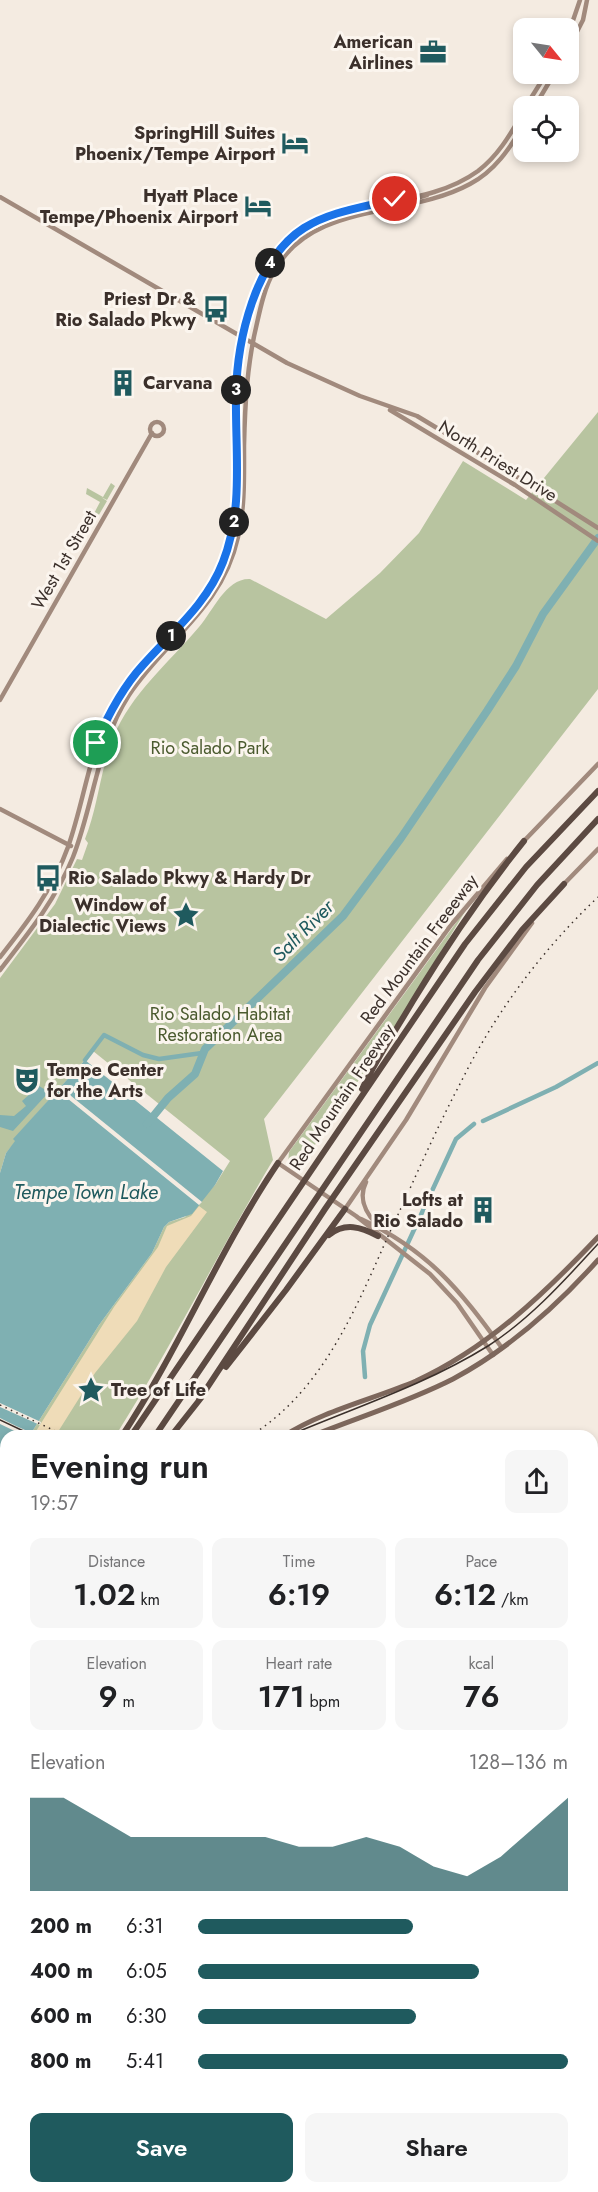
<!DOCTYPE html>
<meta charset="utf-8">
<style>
body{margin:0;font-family:Jost,sans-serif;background:#f6f6f6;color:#202124;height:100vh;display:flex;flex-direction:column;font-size:22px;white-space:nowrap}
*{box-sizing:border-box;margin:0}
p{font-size:20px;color:#757577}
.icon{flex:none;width:33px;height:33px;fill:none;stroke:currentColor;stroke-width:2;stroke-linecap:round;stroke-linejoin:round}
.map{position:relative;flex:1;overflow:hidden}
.drawer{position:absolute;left:0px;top:1430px;width:598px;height:764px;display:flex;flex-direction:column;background:#fff;border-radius:18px 18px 0 0;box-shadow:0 3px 9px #0003}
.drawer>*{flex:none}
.needle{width:39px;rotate:120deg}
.fabs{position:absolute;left:513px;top:18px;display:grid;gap:12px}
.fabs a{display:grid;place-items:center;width:66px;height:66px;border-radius:12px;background:#fff;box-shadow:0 3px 9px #0003;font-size:30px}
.pin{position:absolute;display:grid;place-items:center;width:51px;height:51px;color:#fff;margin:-26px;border:3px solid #fff;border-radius:50%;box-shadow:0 2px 6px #0007}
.km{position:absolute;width:30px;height:30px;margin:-15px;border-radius:50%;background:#222;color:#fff;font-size:16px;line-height:30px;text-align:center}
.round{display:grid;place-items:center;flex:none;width:63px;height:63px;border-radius:12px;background:#f6f6f6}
.overview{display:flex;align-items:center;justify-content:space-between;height:102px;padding:0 30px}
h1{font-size:33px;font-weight:600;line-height:45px}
.metrics{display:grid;grid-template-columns:repeat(3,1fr);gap:9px;height:102px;padding:6px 30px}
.metrics div{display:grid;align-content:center;border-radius:12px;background:#f6f6f6;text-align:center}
.metrics b{font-size:30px;font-weight:600}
.metrics small{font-size:16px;font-weight:400}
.metrics p{font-size:16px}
.chart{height:168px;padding:12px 30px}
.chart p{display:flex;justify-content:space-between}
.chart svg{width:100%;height:108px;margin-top:6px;fill:#1f5a5e;opacity:.7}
.cta{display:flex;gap:12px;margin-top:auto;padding:12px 30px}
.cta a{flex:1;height:69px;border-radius:12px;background:#1f5a5e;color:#fff;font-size:24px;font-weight:600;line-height:69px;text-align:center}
.cta a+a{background:#f6f6f6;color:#202124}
ul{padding:0 30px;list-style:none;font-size:20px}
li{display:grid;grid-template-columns:96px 72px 1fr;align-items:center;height:45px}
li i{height:15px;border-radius:8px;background:#1f5a5e}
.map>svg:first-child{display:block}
</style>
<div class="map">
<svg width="598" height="2192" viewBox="0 0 598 2192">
<rect width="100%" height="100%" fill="#f4ebe1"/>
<path fill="#b8c4a0" d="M598,412V689L264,1119L273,1160C219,1251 172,1346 116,1435H30L99,1325L152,1253L164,1227L169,1222L185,1217L215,1185L230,1161L93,1051L14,1139L16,1141L6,1153L0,1173V978L55,904L77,859L82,860L88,843L85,839C98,807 100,771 113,738C132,692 168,664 199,627C213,611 226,578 250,579L326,619L380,573L419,533L463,461L526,500Z
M111,483L115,486L107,500L101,497L107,501L93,525L89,523L100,502L86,494L87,488L103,497Z
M469,905L400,1019L298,1170L288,1164L289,1152Z
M6,1481V1590L0,1598V1484Z
M598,1606V1971L596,1962L592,1961V1607Z
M0,1667L6,2187H364L362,2192H0Z
M598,1980V2154L593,2152L592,1999Z"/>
<path fill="#efdcb8" d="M199,1206L207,1212L166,1267L137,1321L95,1373L56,1435L33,1436L114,1307L158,1247L167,1226L191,1216Z
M6,1481V1522L0,1538V1484Z
M6,1656V2187H67L65,2192H0V1664Z"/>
<path fill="#7fb0b2" d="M85,1060L223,1171L215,1185L192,1214L169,1222L164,1227L152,1253L99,1325L30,1435L6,1436V1481L0,1484V1173L6,1153L15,1141L13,1139Z
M39,1086L49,1092L13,1131L0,1127V1115L14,1116L26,1106L22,1101Z"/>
<path fill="#f4ebe1" d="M60,1087L202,1202L199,1205L57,1090Z
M0,1403L41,1422L40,1425L0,1407Z
M0,1418L16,1426L34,1434L23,1435L0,1424Z"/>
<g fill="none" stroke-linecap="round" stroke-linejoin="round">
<path stroke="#7fb0b2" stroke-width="4.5" d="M85,1060L104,1035L143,1055L159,1059L202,1053
M483,1121L556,1087L598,1063
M365,1377L363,1351L370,1325L456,1139L474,1124
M368,1434L369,1436"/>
<path stroke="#7fb0b2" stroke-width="8" d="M147,1124L168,1098L195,1074L205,1049L343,916L401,838L487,711L516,666L543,614L598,538"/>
<path stroke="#a18a7d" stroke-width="4.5" d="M568,35L580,0
M568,49L583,20L587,0
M526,106L546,74
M535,106L554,74
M0,197L287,363L360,396L417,416L500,466L598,528
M408,204L413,199L427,195
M291,249L294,240L318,222
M390,410L515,485L598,541
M150 429a7 7 0 1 1 14 0a7 7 0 1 1-14 0Z
M0,700L152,433
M0,809L71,846
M523,842L598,764
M562,886L598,849
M0,957C27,923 53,889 68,847C86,796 90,741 120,695C155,641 212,607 229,543C253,454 216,354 268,267C314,189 413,218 478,171C499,155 511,133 524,111
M0,970C28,934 56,899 73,857C94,803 97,745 129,695C167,638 222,609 238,537C245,507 244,476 244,446C245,404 247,364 257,323C261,305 265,287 274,271C315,200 406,219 470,184C495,171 509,149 524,125
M366,1182C358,1198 365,1212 377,1225
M345,1209L406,1120L485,988L532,923
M361,1219C429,1251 459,1289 502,1348
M493,1355L457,1303L430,1274L356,1216L278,1163L451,925L507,859"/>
<path stroke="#7d675c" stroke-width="5" d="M284,1436C322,1411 374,1399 416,1381C488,1348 544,1294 598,1237
M312,1436C359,1417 408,1402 453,1379C509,1349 556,1307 598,1260
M0,1521L6,1522
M592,1532L598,1529
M592,1576L598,1575
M0,1577H6
M72,2192L75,2187
M81,2192L84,2187"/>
<path stroke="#5c4a42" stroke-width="6" d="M362,1089C377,1058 396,1030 413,1001C447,945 483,892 524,841
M329,1235C345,1222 361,1227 378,1236
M226,1367L286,1290L345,1209
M199,1400L325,1209L475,992L522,930L564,884
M122,1436C180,1348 219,1250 278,1163
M131,1436L465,944L526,867L598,791
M155,1436L478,960L537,885L598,819
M171,1436L201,1398
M0,1617L6,1609
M0,1652L6,1644"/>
<path stroke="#3b302b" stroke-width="1.5" d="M0,1420L34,1436
M288,1436C356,1407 425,1385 488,1346C530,1319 564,1281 598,1244"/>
<path stroke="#3b302b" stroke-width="1.5" stroke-dasharray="1.5 4.5" stroke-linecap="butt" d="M0,1405L66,1436
M250,1436C323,1391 356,1308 389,1234C413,1183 435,1131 461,1082C495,1013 542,950 598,897"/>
</g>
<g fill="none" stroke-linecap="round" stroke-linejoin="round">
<defs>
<path id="route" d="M96,743C108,715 122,688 143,665C172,632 207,604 223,562C244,508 235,451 236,395C237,340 255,259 304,228C331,211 365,207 395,199"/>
</defs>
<use href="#route" stroke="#fff" stroke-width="12"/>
<use href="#route" stroke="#1a73e8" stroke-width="8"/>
</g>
<defs>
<symbol id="office-bare" viewBox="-9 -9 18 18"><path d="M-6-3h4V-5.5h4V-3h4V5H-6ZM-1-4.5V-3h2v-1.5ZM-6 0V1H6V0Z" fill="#1f5a5e" stroke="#fbf5ee" stroke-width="2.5" paint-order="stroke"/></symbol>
<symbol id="hotel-bare" viewBox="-9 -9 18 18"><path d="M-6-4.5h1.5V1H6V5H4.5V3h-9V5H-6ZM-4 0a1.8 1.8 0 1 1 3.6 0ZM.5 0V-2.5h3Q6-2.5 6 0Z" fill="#1f5a5e" stroke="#fbf5ee" stroke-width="2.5" paint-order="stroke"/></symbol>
<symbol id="bus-bare" viewBox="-9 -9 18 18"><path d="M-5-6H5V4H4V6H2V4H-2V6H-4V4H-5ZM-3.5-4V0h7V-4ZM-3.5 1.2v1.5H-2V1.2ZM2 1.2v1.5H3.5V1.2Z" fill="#1f5a5e" stroke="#fbf5ee" stroke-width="2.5" paint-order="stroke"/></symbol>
<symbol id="building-bare" viewBox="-9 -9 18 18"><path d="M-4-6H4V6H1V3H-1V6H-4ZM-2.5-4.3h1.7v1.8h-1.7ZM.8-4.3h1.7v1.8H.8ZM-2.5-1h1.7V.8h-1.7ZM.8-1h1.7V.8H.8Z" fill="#1f5a5e" stroke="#fbf5ee" stroke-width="2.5" paint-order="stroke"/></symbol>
<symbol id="sight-bare" viewBox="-9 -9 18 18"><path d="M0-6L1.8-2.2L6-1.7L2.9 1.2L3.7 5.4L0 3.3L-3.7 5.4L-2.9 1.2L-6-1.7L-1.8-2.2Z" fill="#1f5a5e" stroke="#fbf5ee" stroke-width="2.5" paint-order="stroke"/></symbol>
<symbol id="theatre-bare" viewBox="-9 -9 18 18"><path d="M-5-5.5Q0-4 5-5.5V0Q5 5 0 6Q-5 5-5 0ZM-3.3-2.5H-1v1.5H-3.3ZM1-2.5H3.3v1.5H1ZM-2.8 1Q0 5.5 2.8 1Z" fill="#1f5a5e" stroke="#fbf5ee" stroke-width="2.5" paint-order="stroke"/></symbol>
</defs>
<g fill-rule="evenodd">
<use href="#office-bare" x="414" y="33" width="38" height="38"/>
<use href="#hotel-bare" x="276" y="124" width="38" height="38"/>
<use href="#hotel-bare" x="239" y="187" width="38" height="38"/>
<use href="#bus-bare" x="197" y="290" width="38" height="38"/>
<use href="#building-bare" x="104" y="364" width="38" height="38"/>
<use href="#bus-bare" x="29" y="859" width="38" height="38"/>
<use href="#sight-bare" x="167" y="896" width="38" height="38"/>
<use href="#theatre-bare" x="8" y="1061" width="38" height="38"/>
<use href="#building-bare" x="464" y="1191" width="38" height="38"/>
<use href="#sight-bare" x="72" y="1371" width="38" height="38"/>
</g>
<g text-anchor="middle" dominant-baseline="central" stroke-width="6" stroke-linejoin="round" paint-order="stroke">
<g font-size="18" font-weight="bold" fill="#3b302b" stroke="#fbf5ee" text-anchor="end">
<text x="413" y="42">American<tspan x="413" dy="21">Airlines</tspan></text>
<text x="275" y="133">SpringHill Suites<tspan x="275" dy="21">Phoenix/Tempe Airport</tspan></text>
<text x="238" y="196">Hyatt Place<tspan x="238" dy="21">Tempe/Phoenix Airport</tspan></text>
<text x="196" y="299">Priest Dr &amp;<tspan x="196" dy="21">Rio Salado Pkwy</tspan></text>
<text x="143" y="383" text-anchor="start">Carvana</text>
<text x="68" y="878" text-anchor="start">Rio Salado Pkwy &amp; Hardy Dr</text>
<text x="166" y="905">Window of<tspan x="166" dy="21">Dialectic Views</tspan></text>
<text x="47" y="1070" text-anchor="start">Tempe Center<tspan x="47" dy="21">for the Arts</tspan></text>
<text x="463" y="1200">Lofts at<tspan x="463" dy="21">Rio Salado</tspan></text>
<text x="111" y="1390" text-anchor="start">Tree of Life</text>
</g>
<g font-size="18" fill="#3b302b" stroke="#fbf5ee">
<text transform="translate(498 461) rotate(32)">North Priest Drive</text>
<text transform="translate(64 560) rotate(-60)">West 1st Street</text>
<text transform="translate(419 949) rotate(-53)">Red Mountain Freeeway</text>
<text transform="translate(342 1097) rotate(-56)">Red Mountain Freeway</text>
</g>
<g font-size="18" fill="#4a5a2e" stroke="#fbf5ee">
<text x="210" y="748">Rio Salado Park</text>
<text x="220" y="1014">Rio Salado Habitat<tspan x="220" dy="21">Restoration Area</tspan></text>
</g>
<g font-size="20" font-style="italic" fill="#1f5a5e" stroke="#fbf5ee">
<text transform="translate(303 931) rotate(-45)">Salt River</text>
<text x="86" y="1192">Tempe Town Lake</text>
</g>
</g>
</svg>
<div class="fabs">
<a><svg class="needle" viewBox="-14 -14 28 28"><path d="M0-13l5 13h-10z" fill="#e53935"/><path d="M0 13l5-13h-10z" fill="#757577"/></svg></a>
<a><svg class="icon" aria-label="locate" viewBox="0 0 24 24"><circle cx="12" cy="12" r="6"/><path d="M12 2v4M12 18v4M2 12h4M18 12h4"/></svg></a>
</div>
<div class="pin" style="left:96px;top:743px;background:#1e9e55"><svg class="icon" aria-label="arrive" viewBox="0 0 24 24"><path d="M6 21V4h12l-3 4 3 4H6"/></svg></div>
<div class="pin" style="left:395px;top:199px;background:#d93025"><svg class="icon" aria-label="check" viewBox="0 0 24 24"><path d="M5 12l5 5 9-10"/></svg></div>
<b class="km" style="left:171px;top:636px">1</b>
<b class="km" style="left:234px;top:522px">2</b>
<b class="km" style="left:236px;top:390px">3</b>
<b class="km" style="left:270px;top:263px">4</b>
<section class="drawer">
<div class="overview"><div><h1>Evening run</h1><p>19:57</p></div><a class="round"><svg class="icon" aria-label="share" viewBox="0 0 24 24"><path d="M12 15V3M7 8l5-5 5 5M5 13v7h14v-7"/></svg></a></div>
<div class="metrics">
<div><p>Distance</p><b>1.02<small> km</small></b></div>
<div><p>Time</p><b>6:19</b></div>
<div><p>Pace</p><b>6:12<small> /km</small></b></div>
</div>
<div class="metrics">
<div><p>Elevation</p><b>9<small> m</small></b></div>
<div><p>Heart rate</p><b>171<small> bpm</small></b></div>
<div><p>kcal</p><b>76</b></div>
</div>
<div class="chart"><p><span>Elevation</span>128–136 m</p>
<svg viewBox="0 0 160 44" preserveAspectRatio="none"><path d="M0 44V6L10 6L20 14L30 22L40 22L50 22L60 22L70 22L80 26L90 26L100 22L110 26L120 34L130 38L140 30L150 18L160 6V44z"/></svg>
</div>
<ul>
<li><b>200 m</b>6:31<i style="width:58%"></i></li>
<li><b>400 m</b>6:05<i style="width:76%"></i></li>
<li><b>600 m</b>6:30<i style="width:59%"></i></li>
<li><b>800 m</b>5:41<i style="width:100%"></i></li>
</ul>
<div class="cta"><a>Save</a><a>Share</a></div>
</section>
</div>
